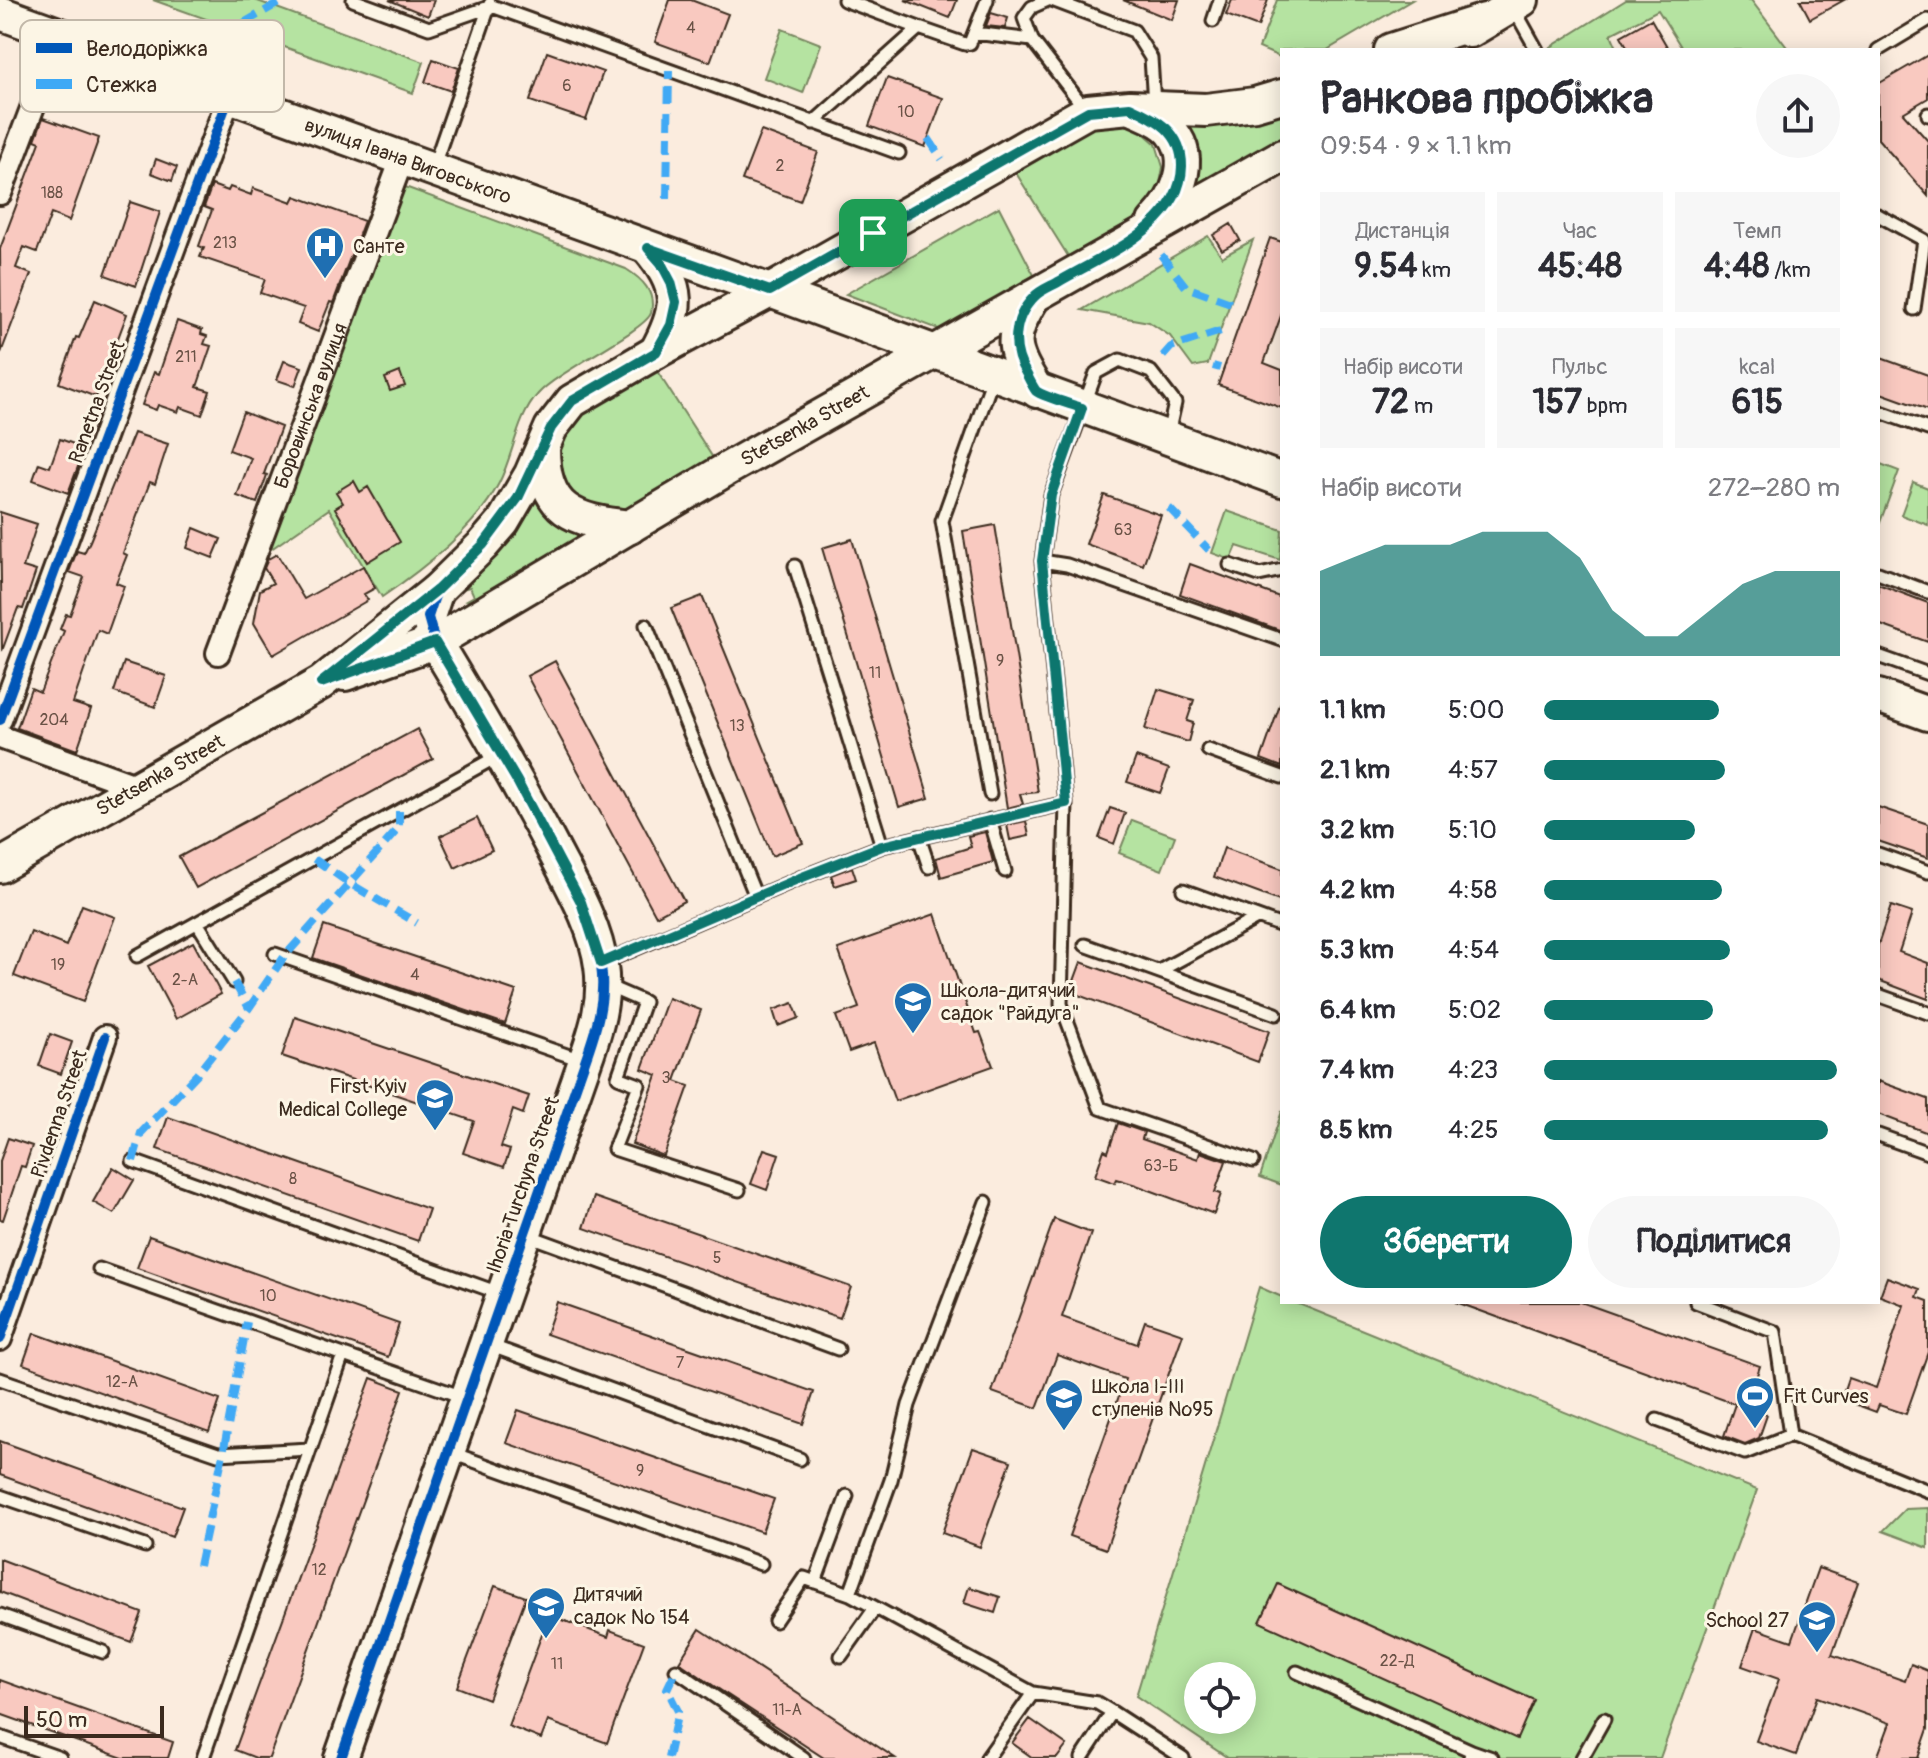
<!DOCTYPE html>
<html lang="uk">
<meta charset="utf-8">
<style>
body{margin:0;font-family:Pangolin,sans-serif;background:#f7f7f7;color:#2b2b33;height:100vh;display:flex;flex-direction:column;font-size:30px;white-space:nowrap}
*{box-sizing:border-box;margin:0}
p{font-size:26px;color:#7c7c81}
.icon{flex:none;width:44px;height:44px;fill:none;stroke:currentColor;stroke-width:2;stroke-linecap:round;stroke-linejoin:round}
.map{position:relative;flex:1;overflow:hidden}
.drawer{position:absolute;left:1280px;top:48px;width:600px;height:1256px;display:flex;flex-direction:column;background:#fff;border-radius:0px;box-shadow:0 4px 20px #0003}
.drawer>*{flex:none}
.tools{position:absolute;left:1184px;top:1662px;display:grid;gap:16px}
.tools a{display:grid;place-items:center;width:72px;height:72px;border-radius:50%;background:#fff;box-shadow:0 4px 20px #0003;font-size:40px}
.scale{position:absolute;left:24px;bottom:20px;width:140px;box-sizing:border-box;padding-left:8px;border:4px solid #3b2a1e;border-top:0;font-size:22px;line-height:28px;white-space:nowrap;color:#3b2a1e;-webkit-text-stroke:6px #fcf5e5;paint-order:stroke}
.pin{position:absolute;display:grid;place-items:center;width:68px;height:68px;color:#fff;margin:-34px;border-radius:16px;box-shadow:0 4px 12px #0006}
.round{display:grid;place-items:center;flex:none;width:84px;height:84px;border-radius:42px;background:#f7f7f7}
.head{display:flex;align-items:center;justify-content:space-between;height:136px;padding:0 40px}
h1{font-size:44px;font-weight:800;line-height:60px}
.stats{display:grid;grid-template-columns:repeat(3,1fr);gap:12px;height:136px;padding:8px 40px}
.stats div{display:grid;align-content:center;border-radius:0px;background:#f7f7f7;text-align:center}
.stats b{font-size:34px;font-weight:800}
.stats small{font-size:22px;font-weight:400}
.stats p{font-size:22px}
.chart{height:224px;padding:16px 40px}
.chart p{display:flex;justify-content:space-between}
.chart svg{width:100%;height:144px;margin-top:8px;fill:#0f766e;opacity:.7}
.primary-button{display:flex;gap:16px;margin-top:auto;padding:16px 40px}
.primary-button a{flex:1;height:92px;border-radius:48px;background:#0f766e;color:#fff;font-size:32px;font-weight:800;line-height:92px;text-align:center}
.primary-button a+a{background:#f7f7f7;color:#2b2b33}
ul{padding:0 40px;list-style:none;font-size:26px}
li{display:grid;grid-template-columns:128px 96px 1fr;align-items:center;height:60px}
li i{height:20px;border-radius:10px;background:#0f766e}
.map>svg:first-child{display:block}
</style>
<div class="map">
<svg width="1928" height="1758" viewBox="0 0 1928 1758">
<rect width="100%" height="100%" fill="#fbecde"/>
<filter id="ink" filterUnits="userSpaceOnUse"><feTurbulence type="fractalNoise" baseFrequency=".0125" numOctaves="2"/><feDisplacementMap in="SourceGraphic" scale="16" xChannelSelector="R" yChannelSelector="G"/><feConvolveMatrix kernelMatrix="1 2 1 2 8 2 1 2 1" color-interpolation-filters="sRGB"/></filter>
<g filter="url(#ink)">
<path fill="#b5e3a1" stroke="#788660" stroke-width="2" fill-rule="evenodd" d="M153,0H255L424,62L413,93Z
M1277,0H1412L1327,50H1282V58L1259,48Z
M1626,0H1751L1789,50H1683L1658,10L1611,34L1618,50H1546Z
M782,29L821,44L803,93L764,78Z
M1282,108V143L1198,193L1197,155L1176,120Z
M1119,123L1139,129L1156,144L1163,167L1159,189L1145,213L1068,256L1016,173L1096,125Z
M389,181L626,269C642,279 656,292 651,313C646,330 558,371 538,394C516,419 514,454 499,483C477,527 423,569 382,597L329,509L264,554Z
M999,207L1034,275L941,330L846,294Z
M1208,236L1222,257L1253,240L1208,364L1193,367L1170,336L1149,322L1082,310Z
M655,368L715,461L631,509C596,516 584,506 559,484L556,442L566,424Z
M1878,463L1899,471L1878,528Z
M1913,482L1928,488V525L1901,515Z
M535,493C548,514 563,528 587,538L479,602L467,600L474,596L470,587L462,589L463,583Z
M1227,511L1282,530L1280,560L1237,546L1231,560L1212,553Z
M1132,820L1175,836L1162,870L1119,853Z
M1282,1111V1185L1260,1177Z
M1259,1287L1282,1297V1302H1294L1757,1490L1660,1758H1228L1136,1696ZM1198,1676H1242V1720H1198Z
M1928,1508V1548L1883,1531L1905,1509Z"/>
<path fill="#f9c9c0" stroke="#3b2a1e" stroke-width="2" d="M389,0H434L428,16Z
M670,0H691L728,14L710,62L655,42Z
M905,0H957L950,18Z
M1123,0H1179L1172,20Z
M1232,0H1268L1258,27L1226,15Z
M1800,0H1844L1810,19Z
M991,13L1008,18L1005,28L986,26Z
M1651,19L1669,50H1629L1621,36Z
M547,52L603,72L586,120L530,101Z
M1928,55V98L1903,113L1928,141V196L1878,139V84Z
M433,59L459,68L451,91L425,82Z
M887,78L943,98L925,147L869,126Z
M43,118L99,138L69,221L51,214L37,252L24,247L16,268L31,274L1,353L0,249L40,142L35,140Z
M761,131L818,152L800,201L742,180Z
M156,159L177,167L172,181L151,173Z
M212,185L228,191L230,187L251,195L253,188L292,202L295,196L364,221L333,303L330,302L318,332L298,324L304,308L260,293L265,279L200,257L204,248L199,246L212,210L204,207Z
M130,202L160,212L136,286L105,275Z
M1231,224L1240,240L1222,250L1213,235Z
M1270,238L1282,242V313L1264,363L1282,370V408L1218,385Z
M95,300L127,314L96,397L59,383L76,337L79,338Z
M177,321L202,330L201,334L207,336L204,344L211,346L197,387L210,391L202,415L180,407L178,412L158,405L156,410L142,405L154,372L159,374Z
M1878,357L1928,375V410L1878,392Z
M284,361L302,367L295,386L277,380Z
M400,372L405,386L390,391L385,378Z
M243,412L281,427L264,474L267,475L257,503L237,496L251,458L229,450Z
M134,433L168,444L155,484L150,482L123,553L127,555L116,583L124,586L107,634L98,630L73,703L91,709L77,750L17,728L31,688L40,692L64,631L60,629L66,614L70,615L84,577L69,572L77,551L84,553L90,541Z
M60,439L85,448L68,493L33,480L39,463L50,467Z
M354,481L360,492L368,487L400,542L367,562L335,508L343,503L336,492Z
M1104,495L1161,515L1143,565L1086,544Z
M0,512L37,524L23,567L36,571L23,609L18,608L2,651Z
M995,525L1038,792L1020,794L1023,804L1007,808L963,531Z
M194,528L221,539L213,558L187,548Z
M852,539L929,798L899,807L822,548Z
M277,554L304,599L363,566L375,588L364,594L368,600L273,655L254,623L260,590L273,583L264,568L268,559Z
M1190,564L1282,598V631L1180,594Z
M1878,584L1928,603V642L1878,624Z
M702,596L803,843L772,856L671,608Z
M555,661L684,901L656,916L527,676Z
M124,662L166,676L155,707L114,692Z
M1158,689L1194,700L1187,721L1193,723L1188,742L1145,729Z
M1280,705L1282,706V767L1261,759Z
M417,729L433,759L196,888L179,857Z
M1136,757L1169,769L1160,793L1127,782Z
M1878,807L1928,824V858L1878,841Z
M1110,808L1125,813L1114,844L1099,838Z
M477,818L492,850L455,868L440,836Z
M1026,821L1029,836L1010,840L1007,825Z
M985,832L993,862L941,877L936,858L971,847L968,836Z
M1224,848L1282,869V902L1214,877Z
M852,867L856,879L835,886L831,875Z
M82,905L115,917L83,1002L14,976L31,932L66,946Z
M1891,906L1912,913L1899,952L1928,963V999L1878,980V945Z
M935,914L976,1033L980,1032L993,1066L895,1101L874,1043L849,1052L836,1016L859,1008L838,949Z
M324,926L516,991L505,1024L313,958Z
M193,942L221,994L176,1019L148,966Z
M1081,962L1269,1031L1258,1062L1070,992Z
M668,998L701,1010L675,1081L689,1086L664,1156L632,1144L657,1075L642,1069Z
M793,1003L799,1018L778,1026L773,1010Z
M295,1017L529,1096L523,1114L513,1110L501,1147L510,1150L504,1167L463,1153L474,1121L282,1056Z
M50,1034L72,1042L61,1074L39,1066Z
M1878,1081L1928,1099V1133L1878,1114Z
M168,1117L429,1209L418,1241L157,1149Z
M1118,1123L1144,1132L1142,1139L1198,1159L1200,1152L1226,1161L1215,1192L1221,1194L1214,1214L1136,1185L1117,1179L1115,1183L1095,1176L1104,1150L1108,1152Z
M8,1138L32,1146L25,1167L21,1166L3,1220L0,1219V1161Z
M764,1149L779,1154L767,1190L751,1184Z
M113,1167L134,1180L114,1214L93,1202Z
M594,1197L851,1287L840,1318L584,1228Z
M1054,1219L1091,1233L1062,1317L1137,1344L1145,1321L1183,1334L1106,1549L1069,1536L1125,1379L1057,1355L1037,1408L992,1392Z
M149,1236L399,1324L388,1357L137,1268Z
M1887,1277L1920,1289L1917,1297L1928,1301V1352L1906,1414L1879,1405L1876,1412L1841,1399L1848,1378L1876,1388L1904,1305L1880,1296Z
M557,1302L814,1392L803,1424L546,1334Z
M1456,1302H1581L1760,1366L1746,1408Z
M34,1333L220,1400L209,1432L23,1364Z
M371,1378L403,1390L269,1758H256L235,1750Z
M1735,1404L1767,1415L1759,1438L1745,1444L1724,1436Z
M518,1410L774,1499L762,1532L506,1443Z
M0,1441L183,1507L172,1537L0,1475Z
M973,1448L1011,1461L980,1547L942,1533Z
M0,1559L142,1613L131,1642L0,1592Z
M1818,1568L1858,1582L1832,1655L1905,1681L1911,1664L1928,1671V1729L1918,1758H1877L1890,1723L1817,1697L1796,1755L1756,1741L1779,1679L1742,1666L1755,1628L1792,1641Z
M1278,1584L1534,1700L1517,1739L1260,1622Z
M495,1586L526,1597L488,1699L457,1687Z
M969,1587L1000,1597L995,1613L964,1603Z
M549,1615L608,1637L610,1630L644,1643L607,1743L548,1721L541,1739L508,1726Z
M700,1629L895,1758H824L714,1686L679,1662Z
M0,1680L173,1742L168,1758H123L0,1714Z
M1030,1719L1067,1745L1057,1758H1033L1012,1743Z"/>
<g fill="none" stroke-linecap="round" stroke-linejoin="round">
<defs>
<path id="lane" d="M353,0L429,28L492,6L899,153
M844,0L919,28
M1052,0L1134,31L1151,58L1154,104
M1518,16L1537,50
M1213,21L1220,0
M974,33L1032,40L1086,110
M1032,40L1024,18L1032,7L1048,0
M1878,50L1928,20
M1928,114V115
M813,123L919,28L965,44L970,43L987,0
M433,168L490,4
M1878,215L1924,240L1914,309
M1878,411L1928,429
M1168,434L1175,403L1151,372L1120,360L1096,373L1051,495L1042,561L1066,803L1061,1004L1100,1108L1253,1161
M1042,561L1067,565L1282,640
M1230,565L1259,575L1282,570
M795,566L882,846
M1878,573L1928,592
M646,625L756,897
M1878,656L1928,674
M1208,750L1282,777
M990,794L942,521L994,375
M990,820L1005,871
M919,837L929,867
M1878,854L1928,872
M1183,890L1282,926
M198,924L234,982
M1085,945L1276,1014
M275,954L581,1060
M137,956L498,756
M602,963L800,878L882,846L1066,803
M1159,971L1257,918
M605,985L644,1002L618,1077L639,1085L614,1149L739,1190
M1878,995L1928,1013
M1878,1135L1928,1153
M133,1161L499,1293
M527,1235L838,1349
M99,1269L463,1397
M1696,1302L1775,1332L1790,1435
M489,1345L800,1459
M0,1379L218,1454L310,1449
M1657,1420L1745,1453L1790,1435L1928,1491
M449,1452L761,1564
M0,1496L145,1546
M815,1582L847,1496
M850,1594L891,1480L909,1405L986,1202
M0,1615L103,1652
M775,1621L804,1578L850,1594L1033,1693L1097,1703L1112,1712
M841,1656L875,1608
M676,1670L804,1758
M1297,1672L1472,1751
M0,1737L60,1758
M1470,1757L1472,1751L1492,1758
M203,1758L343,1355
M987,1758L1033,1693
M1082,1758L1112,1712L1183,1758
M1582,1758L1604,1719"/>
<g id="street">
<path d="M0,193L60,35"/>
<path id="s1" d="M218,653L402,159"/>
<path d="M0,720L229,97"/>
<path d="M0,737L138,787"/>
<path d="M0,1339L105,1037"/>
</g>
<g id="secondary">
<path id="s2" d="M0,13L770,291L1282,480"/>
<path d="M1470,31L1522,0"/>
<path d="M1391,50L1485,20"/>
<path d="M1134,109C1147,115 1163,120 1172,132C1196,162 1176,199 1154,222"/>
<path d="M648,248C682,288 680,308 656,352"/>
<path d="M1034,296C1007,340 1011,348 1037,391"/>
<path d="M543,448C543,511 574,521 630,527"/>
<path id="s3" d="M345,674L435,642L727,469L1282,156"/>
<path d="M1878,696L1928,714"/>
<path id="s4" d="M0,866L321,683L437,590L483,545L503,522L531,474L551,428L572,401L656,352L770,291L1088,111L1130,107L1206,110L1255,104L1282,96"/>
<path d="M341,1758L585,1061C596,1030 606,1000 601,966C596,926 571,884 553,849C516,778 476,710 435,642L428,617L437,590"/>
</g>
</defs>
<use href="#lane" stroke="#3b2a1e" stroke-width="17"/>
<use href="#street" stroke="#3b2a1e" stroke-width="28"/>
<use href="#secondary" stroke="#3b2a1e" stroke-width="38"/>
<use href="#lane" stroke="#fcf5e5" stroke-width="11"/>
<use href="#street" stroke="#fcf5e5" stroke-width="22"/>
<use href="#secondary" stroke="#fcf5e5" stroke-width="32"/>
<path stroke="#3fa9f5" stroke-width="8" stroke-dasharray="16 8" stroke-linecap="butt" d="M223,35L284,0
M928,138L942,159
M667,199L669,71
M1161,255L1186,287L1236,305
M1163,356L1171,347L1227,329
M1213,366L1220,368
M1169,508L1209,550
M314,859L349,883L417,923
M234,982L249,1008
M133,1161L141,1133L197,1074L249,1008L284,957L399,828V811
M199,1566L223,1454L247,1322
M668,1758L678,1711L667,1689L676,1670"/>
<defs>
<path id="cycleway" d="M0,720L229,97
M0,1339L105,1037
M341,1758L585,1061C596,1030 606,1000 601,966C596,926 571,884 553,849C516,778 476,710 435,642L428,617L437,590"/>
</defs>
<use href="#cycleway" stroke="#fcf5e5" stroke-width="15"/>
<use href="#cycleway" stroke="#0057b8" stroke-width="10"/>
</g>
</g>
<g fill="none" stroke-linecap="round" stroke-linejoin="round" filter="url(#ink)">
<defs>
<path id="route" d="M1130,107C1157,119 1182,132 1182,166C1181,226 1104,255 1060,281C1052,286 1040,290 1034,297C1012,319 1011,350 1027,375C1029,379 1033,387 1036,391C1044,397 1071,404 1082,408L1051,495L1042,561L1066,803L882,846L800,878L601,963L581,902L517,781L435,642L321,683L437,590L483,545L518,498L551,428L572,401L656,352L671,325L676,302L671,282L661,263L648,248L770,291L1088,111Z"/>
</defs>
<use href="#route" stroke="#fff" stroke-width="16"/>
<use href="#route" stroke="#0f766e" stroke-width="10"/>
</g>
<defs>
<symbol id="hospital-pin" viewBox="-11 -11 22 30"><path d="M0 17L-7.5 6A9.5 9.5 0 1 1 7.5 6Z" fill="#1f6fb2" stroke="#fcf5e5"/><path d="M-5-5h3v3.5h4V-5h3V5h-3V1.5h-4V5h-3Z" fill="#fff"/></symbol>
<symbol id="school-pin" viewBox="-11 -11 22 30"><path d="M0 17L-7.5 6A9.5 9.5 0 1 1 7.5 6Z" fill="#1f6fb2" stroke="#fcf5e5"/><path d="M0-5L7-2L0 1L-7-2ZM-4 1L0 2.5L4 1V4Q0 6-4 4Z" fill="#fff"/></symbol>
<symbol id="university-pin" viewBox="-11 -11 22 30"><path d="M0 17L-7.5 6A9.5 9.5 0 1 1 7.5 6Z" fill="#1f6fb2" stroke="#fcf5e5"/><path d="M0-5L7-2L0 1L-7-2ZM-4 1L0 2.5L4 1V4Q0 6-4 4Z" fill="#fff"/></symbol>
<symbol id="stadium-pin" viewBox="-11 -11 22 30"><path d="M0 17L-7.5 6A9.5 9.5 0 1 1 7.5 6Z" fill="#1f6fb2" stroke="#fcf5e5"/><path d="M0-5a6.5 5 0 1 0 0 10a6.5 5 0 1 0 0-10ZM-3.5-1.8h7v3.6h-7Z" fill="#fff"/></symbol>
</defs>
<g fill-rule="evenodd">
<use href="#hospital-pin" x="303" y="224" width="44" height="60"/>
<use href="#school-pin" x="891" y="979" width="44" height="60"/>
<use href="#university-pin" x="413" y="1076" width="44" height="60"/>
<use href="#stadium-pin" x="1733" y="1374" width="44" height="60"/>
<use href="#school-pin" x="1042" y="1376" width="44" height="60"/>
<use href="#school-pin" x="524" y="1584" width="44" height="60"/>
<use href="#school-pin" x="1795" y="1598" width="44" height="60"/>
</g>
<g text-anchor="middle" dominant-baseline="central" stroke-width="6" stroke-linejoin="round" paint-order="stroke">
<g font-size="16" fill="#6a5246">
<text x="691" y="28">4</text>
<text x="567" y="86">6</text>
<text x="906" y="112">10</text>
<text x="780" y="166">2</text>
<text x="52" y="193">188</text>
<text x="225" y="243">213</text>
<text x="186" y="357">211</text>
<text x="1123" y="530">63</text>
<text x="1000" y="661">9</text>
<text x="875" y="673">11</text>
<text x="54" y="720">204</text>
<text x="737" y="726">13</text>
<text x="58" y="965">19</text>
<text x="415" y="975">4</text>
<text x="185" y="980">2-А</text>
<text x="666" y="1078">3</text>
<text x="1161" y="1166">63-Б</text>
<text x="293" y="1179">8</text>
<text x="717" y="1258">5</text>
<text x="268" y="1296">10</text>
<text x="680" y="1363">7</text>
<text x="122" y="1382">12-А</text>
<text x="640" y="1471">9</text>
<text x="319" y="1570">12</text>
<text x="1397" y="1661">22-Д</text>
<text x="557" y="1664">11</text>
<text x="787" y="1710">11-А</text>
</g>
<g font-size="20" fill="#3b2a1e" stroke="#fcf5e5">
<text stroke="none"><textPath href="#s2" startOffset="434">вулиця Івана Виговського</textPath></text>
<text transform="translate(97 402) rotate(-70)">Ranetna Street</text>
<text stroke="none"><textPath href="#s1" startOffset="264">Боровинська вулиця</textPath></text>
<text stroke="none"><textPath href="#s3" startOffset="524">Stetsenka Street</textPath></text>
<text stroke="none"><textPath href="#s4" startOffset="184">Stetsenka Street</textPath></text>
<text transform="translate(59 1114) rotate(-71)">Pivdenna Street</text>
<text transform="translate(523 1185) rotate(-71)">Ihoria Turchyna Street</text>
</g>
<g font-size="20" fill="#3b2a1e" stroke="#fcf5e5" text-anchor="start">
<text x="353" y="246">Санте</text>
<text x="941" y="990">Школа-дитячий<tspan x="941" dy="23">садок "Райдуга"</tspan></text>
<text x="407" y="1086" text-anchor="end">First Kyiv<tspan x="407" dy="23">Medical College</tspan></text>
<text x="1092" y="1386">Школа І-ІІІ<tspan x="1092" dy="23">ступенів №95</tspan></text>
<text x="1783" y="1396">Fit Curves</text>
<text x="574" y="1594">Дитячий<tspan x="574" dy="23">садок № 154</tspan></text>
<text x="1789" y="1620" text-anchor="end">School 27</text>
</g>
</g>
<rect x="20" y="20" width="264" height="92" rx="12" fill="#fcf5e5" stroke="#c2b8a9" stroke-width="2"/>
<rect x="36" y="43" width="36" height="10" fill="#0057b8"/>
<rect x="36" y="79" width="36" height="10" fill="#3fa9f5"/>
<g font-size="22" fill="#3b2a1e">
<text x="86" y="56">Велодоріжка</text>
<text x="86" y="92">Стежка</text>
</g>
</svg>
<div class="tools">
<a><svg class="icon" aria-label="locate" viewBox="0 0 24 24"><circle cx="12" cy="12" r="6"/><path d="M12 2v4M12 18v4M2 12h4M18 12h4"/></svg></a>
</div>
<div class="scale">50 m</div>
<div class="pin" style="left:873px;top:233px;background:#1e9e55"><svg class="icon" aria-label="arrive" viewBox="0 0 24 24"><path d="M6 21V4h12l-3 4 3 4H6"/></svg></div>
<section class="drawer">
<div class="head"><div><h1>Ранкова пробіжка</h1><p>09:54 · 9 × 1.1 km</p></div><a class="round"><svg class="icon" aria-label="share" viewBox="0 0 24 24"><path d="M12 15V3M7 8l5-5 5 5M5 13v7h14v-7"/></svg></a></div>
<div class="stats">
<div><p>Дистанція</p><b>9.54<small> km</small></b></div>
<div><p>Час</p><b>45:48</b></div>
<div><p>Темп</p><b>4:48<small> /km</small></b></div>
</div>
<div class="stats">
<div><p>Набір висоти</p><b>72<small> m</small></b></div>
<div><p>Пульс</p><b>157<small> bpm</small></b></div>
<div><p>kcal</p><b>615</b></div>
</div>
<div class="chart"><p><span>Набір висоти</span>272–280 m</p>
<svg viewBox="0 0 160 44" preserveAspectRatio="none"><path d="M0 44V18L10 14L20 10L30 10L40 10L50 6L60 6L70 6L80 14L90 30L100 38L110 38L120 30L130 22L140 18L150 18L160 18V44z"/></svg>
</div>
<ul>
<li><b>1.1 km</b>5:00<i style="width:59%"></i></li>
<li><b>2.1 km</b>4:57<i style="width:61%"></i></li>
<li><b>3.2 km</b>5:10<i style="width:51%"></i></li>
<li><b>4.2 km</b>4:58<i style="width:60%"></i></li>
<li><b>5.3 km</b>4:54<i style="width:63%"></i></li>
<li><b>6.4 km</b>5:02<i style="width:57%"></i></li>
<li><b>7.4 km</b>4:23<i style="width:99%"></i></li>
<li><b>8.5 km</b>4:25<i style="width:96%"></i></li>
</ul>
<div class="primary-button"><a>Зберегти</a><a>Поділитися</a></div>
</section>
</div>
